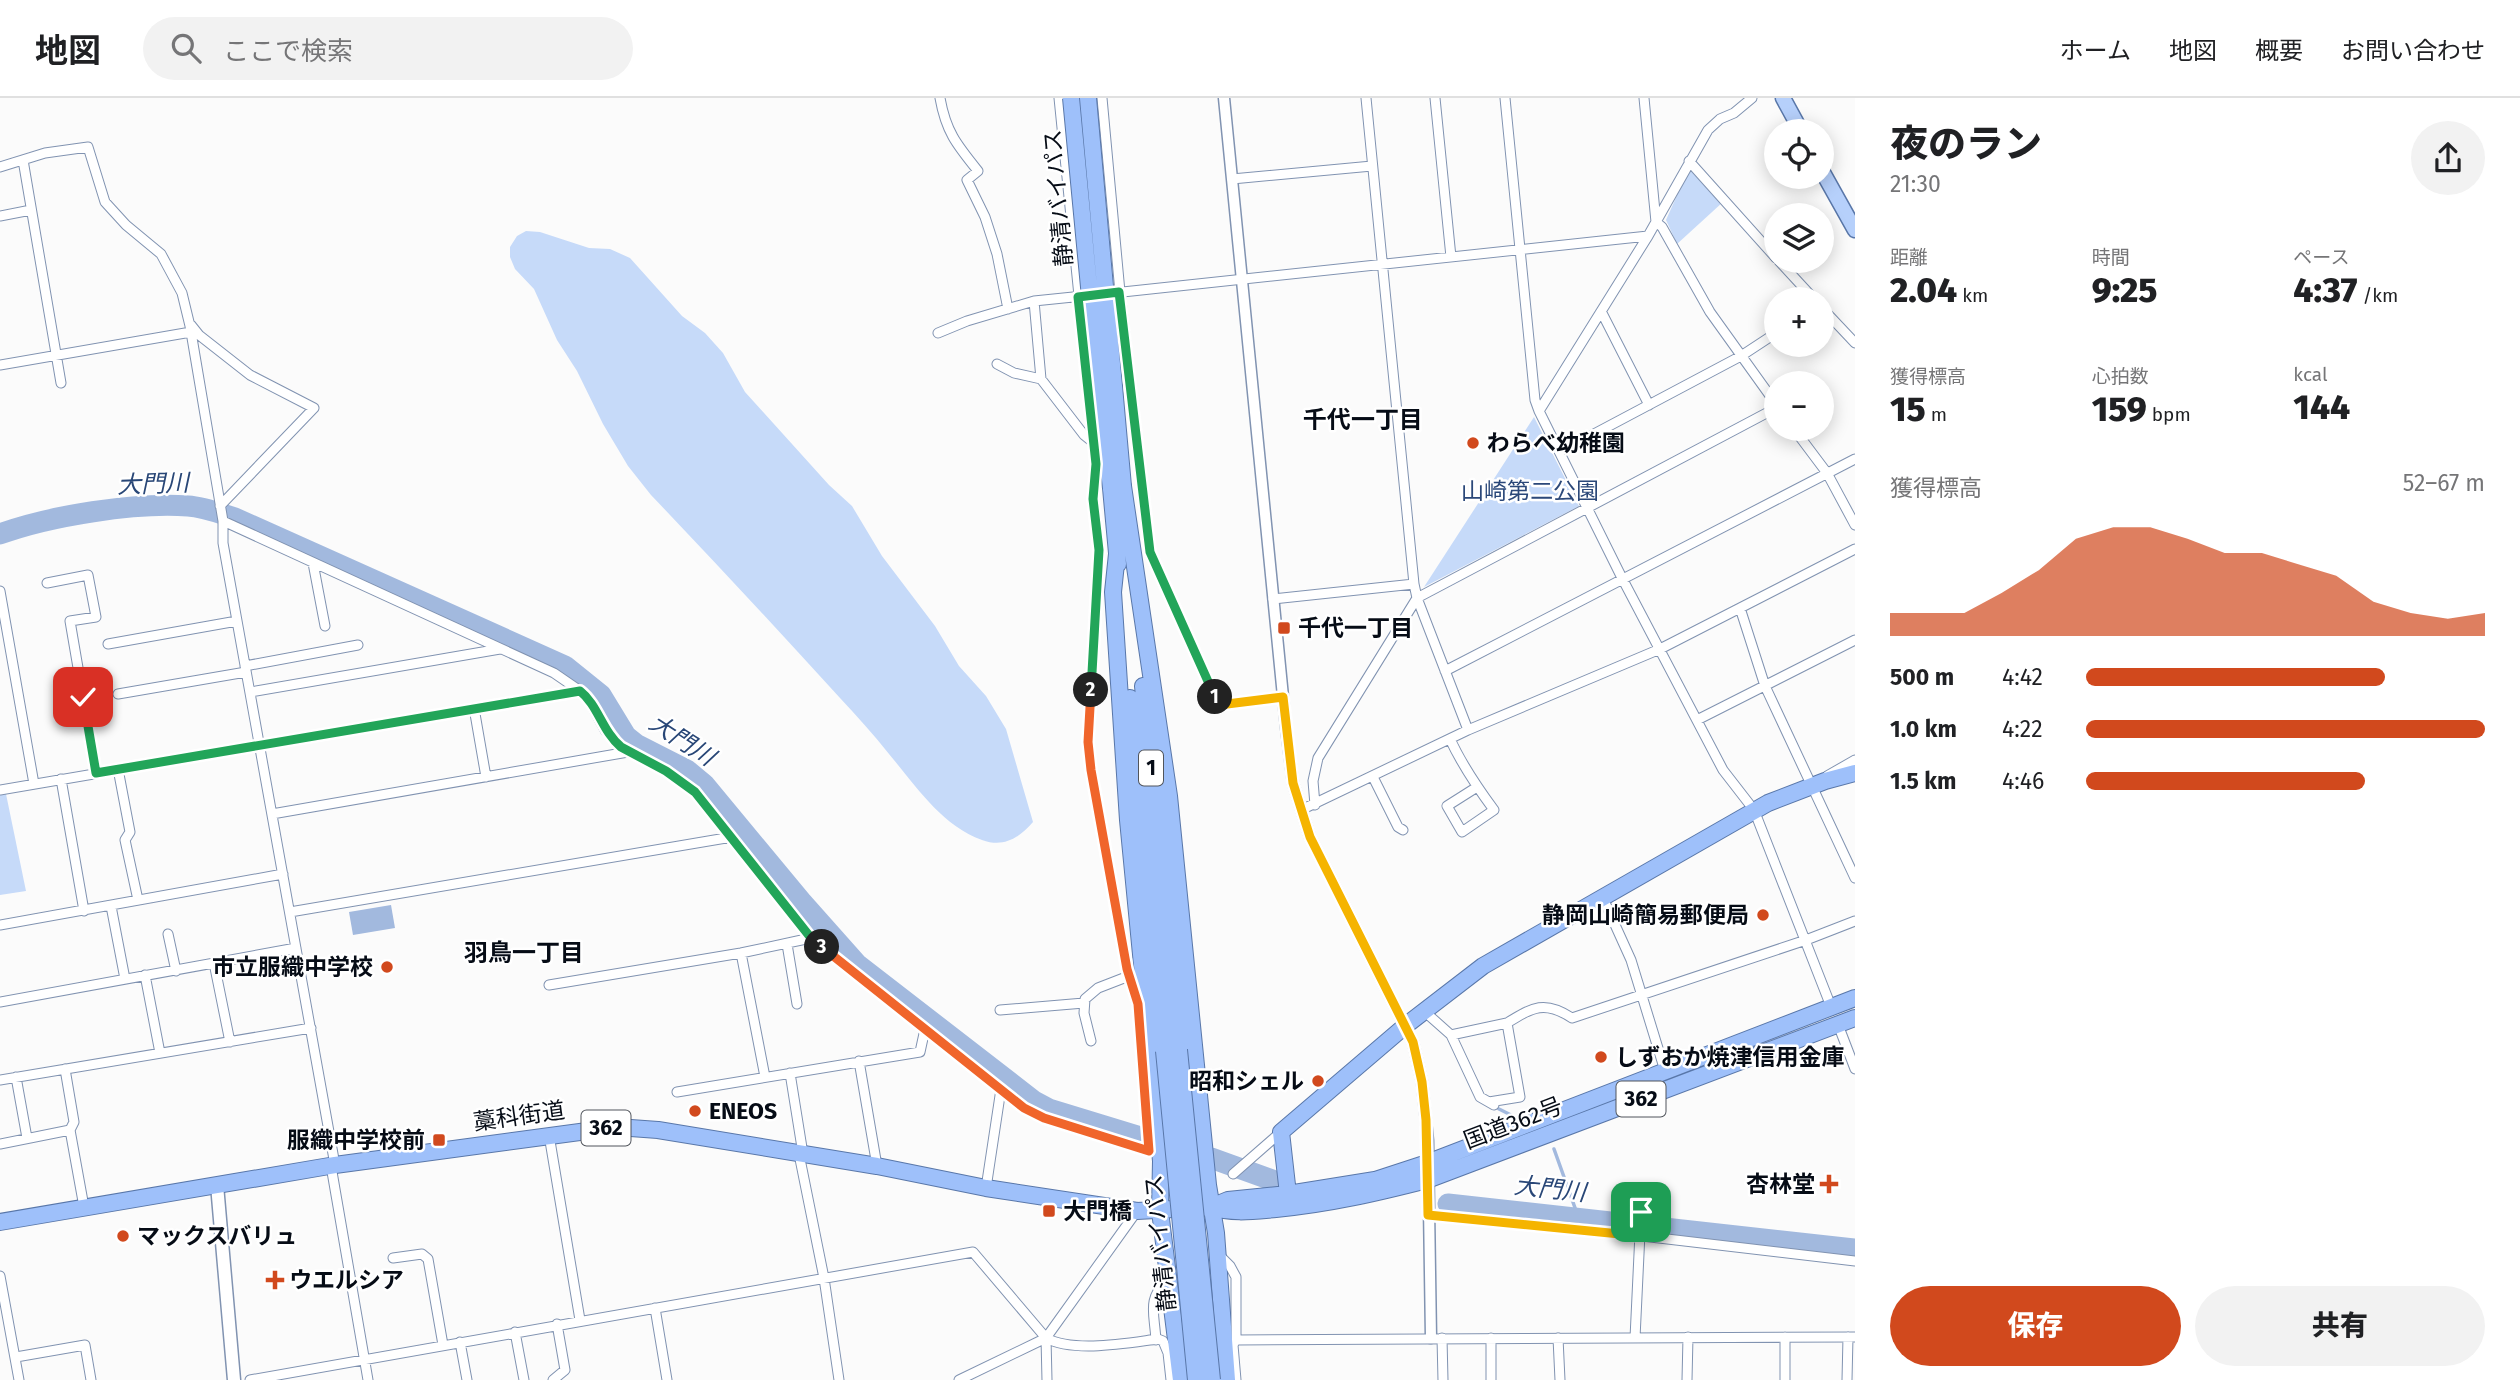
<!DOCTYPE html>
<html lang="ja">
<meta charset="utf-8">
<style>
body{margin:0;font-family:"Fira Sans","Noto Sans JP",sans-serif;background:#f2f2f2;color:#202124;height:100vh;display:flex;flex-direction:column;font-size:26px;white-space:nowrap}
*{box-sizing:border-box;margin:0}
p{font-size:23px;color:#757577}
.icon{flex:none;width:38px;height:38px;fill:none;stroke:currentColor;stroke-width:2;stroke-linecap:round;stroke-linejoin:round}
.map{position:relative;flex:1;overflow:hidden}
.sheet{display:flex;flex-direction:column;background:#fff;width:665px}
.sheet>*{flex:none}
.buttons{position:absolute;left:1764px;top:21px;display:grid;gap:14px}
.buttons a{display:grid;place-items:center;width:70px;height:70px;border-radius:50%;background:#fff;box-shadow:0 4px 18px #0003;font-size:35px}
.pin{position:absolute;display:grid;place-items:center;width:60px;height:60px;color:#fff;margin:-30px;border-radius:14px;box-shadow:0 4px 10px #0006}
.km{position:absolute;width:35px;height:35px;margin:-18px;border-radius:50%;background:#222;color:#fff;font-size:19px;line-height:35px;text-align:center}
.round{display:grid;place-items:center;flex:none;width:74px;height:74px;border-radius:37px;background:#f2f2f2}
.headline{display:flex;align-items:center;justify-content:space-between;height:119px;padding:0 35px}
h1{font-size:38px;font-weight:800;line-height:52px}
.figures{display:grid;grid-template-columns:repeat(3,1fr);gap:10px;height:119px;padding:7px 35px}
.figures div{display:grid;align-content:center}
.figures b{font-size:35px;font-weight:800}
.figures small{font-size:19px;font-weight:400}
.figures p{font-size:19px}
.chart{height:196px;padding:14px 35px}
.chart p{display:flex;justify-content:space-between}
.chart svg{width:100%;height:126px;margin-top:7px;fill:#d1491d;opacity:.7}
.primary-button{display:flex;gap:14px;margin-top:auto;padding:14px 35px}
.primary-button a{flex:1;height:80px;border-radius:42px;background:#d1491d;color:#fff;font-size:28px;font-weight:800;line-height:80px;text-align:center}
.primary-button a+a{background:#f2f2f2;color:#202124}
ul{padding:0 35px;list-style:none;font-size:23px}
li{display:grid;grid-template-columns:112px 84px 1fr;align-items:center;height:52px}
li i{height:18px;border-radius:9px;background:#d1491d}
header{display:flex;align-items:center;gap:42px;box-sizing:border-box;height:98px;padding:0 35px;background:#fff;border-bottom:2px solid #e0e0e0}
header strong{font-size:33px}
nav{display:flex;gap:38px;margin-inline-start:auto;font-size:24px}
.search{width:490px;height:63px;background:#f2f2f2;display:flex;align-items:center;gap:18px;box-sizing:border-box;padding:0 24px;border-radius:38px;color:#757577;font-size:26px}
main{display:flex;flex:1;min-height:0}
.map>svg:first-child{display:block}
</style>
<header>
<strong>地図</strong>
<div class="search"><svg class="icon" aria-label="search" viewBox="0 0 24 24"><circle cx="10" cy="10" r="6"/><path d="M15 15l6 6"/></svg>ここで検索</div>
<nav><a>ホーム</a><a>地図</a><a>概要</a><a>お問い合わせ</a></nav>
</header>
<main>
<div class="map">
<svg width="1855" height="1282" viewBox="0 0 1855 1282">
<rect width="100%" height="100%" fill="#fbfbfb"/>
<path fill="#c6daf9" d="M1693,73L1723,104L1677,146L1666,122L1687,75Z
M526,133L540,134L589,150L610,151L630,160L682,218L705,235L723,255L745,294L829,387L852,408L882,458L935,528L959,568L986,598L1006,631L1033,724C1019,740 1004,750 982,742C941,727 916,688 889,656C874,637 857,618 840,600C778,532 715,464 651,397L628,368L603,326L577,273L557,242L534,191L515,171L510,159V149L517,138Z
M1534,319L1579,408L1424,489Z
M6,696L26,793L0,797V697Z"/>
<path fill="#a2b9de" d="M391,807L395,830L353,837L349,814Z"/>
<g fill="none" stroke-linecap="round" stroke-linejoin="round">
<path stroke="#a2b9de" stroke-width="3.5" d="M1499,1011L1511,1017
M1554,1051L1579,1121"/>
<path stroke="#a2b9de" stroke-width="21" d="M0,436C49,418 136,404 188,408C204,409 219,415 235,420L565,568L601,597L626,638L636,646L687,672L704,686L801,803L857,866L1034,1003L1049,1011L1144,1040
M1211,1060L1272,1082
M1448,1106L1855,1151"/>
<defs>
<path id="minor" d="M940,0C946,34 957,47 978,73L967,82L985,119L997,156L1008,211
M1059,0L1096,366L1093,401L1099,452L1088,644L1091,672L1127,871L1139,913
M1102,0L1120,194L1150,454L1219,607L1283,599
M1366,0L1414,486L1417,500L1468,632
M1435,0L1451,159
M1505,0L1535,302L1539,313L1622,480L1723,672L1754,712L1832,911
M1644,0L1656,124L1662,129L1710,214L1776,306
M23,62L61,285
M1689,63L1776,160
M0,69L45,55L88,49L105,104L126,127L161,156L182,195L190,228L223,423V445L335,1067
M1232,81L1372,68
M0,118L31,112
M1779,163L1814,201
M1104,196L1648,138
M1034,203L1041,281
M1822,210L1855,245
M1602,215L1649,307
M191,227L199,237L250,277L314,310L220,408
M938,235L967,223L1034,203L1083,198
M997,266L1014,275L1041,281L1084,337L1094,345
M0,267L191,234
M1539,313L1648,138L1708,32L1720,21L1734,15L1752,0
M1794,331L1827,375L1855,427
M1560,354L1741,258L1776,235
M223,423L554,575L586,597L605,632L621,650L666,673L695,694L811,840L1024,1010L1044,1020L1149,1053L1141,937
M313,465L325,528
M47,485L88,477L96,519L70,523L96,675
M0,493L34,686
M1273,501L1414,486
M1740,510L1765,588L1855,780
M108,546L237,523
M245,568L358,547
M1445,573L1855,361
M250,594L500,551
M118,596L246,574
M474,610L486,679
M1697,622L1855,542
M1450,641C1462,667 1477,689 1494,712L1462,734L1447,708L1477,689
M118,671L130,734L125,742L138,802
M1827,678L1855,662
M1373,679L1398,729L1403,732
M61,681L84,813
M0,692L580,593
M1315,707L1313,683L1318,660L1417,500L1776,310
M1301,712L1468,632L1660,551L1855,451
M272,716L628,654
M1602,798L1631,862L1665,973
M111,808L125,881
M290,814L732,739
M0,827L283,776
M168,836L176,873
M787,846L797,906
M741,855L765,979
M214,865L230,944
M145,877L160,955
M549,887L741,855L811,840
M0,904L296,850
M1000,912L1084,905
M1424,913L1451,937L1480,999L1494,1007
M1837,924L1855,971
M1451,937L1507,925
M1091,943L1084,915L1085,901L1098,890L1129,878
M859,963L877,1068
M790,975L803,1056
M16,979L27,1040
M0,982L311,930
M677,994L920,954L925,931
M1489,1004L1520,999L1507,925C1533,909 1545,902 1572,920L1806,842L1855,823
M70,1032L84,1109
M549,1037L580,1222
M0,1046L70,1032L74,1024L65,971
M799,1056L824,1180L839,1282
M331,1068L368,1282
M1233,1076L1281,1034
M986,1090L1001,991
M1428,1117L1565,1129L1855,1163
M1219,1157L1230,1168L1236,1179V1242L1233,1247L1236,1282
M393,1160L422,1156L428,1161L443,1247
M0,1178L19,1282
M655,1210L667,1282
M515,1234L524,1282
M1046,1240L1047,1282
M1442,1240L1443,1282
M1558,1240L1560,1282
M1635,1240L1641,1114
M1156,1242C1154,1212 1147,1203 1168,1179
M1236,1242L1855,1239
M460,1244L467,1282
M16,1259L85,1247L91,1282
M250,1282L973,1154L1046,1240C1074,1255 1127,1245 1158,1241L1163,1243L1168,1255L1171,1282
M553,1282L565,1272L557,1226
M959,1282L1046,1240L1137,1113
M1491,1282V1240
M1687,1282L1688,1239
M1785,1282V1239
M1847,1282L1848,1239"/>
<path id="tertiary" d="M1224,0L1286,629L1293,685L1310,739L1413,944L1422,984L1428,1043L1431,1240"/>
<path id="secondary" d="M217,1087L234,1282"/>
<path id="primary" d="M1783,0L1801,33
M1822,73L1855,132"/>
<path id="trunk" d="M1123,388L1169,698L1208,1087L1216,1135L1227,1282
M1111,390L1118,466
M1117,456L1113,494L1128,722L1161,1063L1160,1113L1181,1282
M1143,588L1179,952
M1130,600L1164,953
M1288,1096L1281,1034L1405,928L1483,868L1768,705L1825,683L1855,675
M1211,1109C1233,1116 1253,1113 1276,1111C1329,1106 1376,1095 1427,1082L1855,920
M0,1124L335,1067L617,1029L658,1032L877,1068L986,1090L1137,1113L1211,1109L1228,1102L1288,1096L1375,1082L1427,1065L1855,900"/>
</defs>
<use href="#minor" stroke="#8193b1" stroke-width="11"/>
<use href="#tertiary" stroke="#8193b1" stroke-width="13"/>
<use href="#secondary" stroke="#8193b1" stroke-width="15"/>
<use href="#primary" stroke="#5977a9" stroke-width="17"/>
<use href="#trunk" stroke="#5977a9" stroke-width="18"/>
<use href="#minor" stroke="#fff" stroke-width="9"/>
<use href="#tertiary" stroke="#fff" stroke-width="10"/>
<use href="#secondary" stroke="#fff" stroke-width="12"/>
<use href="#primary" stroke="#b6d0fb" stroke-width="14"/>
<use href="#trunk" stroke="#9ec0fa" stroke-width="16"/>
<defs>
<path id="trunk-bridge" d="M1071,0L1093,231L1111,390
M1088,0L1123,388
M1179,952L1212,1282
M1164,953L1196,1282"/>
</defs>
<use href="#trunk-bridge" stroke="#5977a9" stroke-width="18" stroke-linecap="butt"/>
<use href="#trunk-bridge" stroke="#9ec0fa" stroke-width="16"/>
</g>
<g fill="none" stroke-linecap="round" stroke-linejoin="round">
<defs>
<path id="split-1" d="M1215,599L1219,607L1283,599L1293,685L1310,739L1413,944L1422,984L1426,1022L1428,1117L1640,1138L1641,1114"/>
<path id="split-2" d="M1091,592L1099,452L1093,401L1096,366L1078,199L1119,194L1150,454L1215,599"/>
<path id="split-3" d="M822,849L1024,1010L1044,1020L1149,1053L1138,906L1127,871L1091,672L1088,644L1091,592"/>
<path id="split-4" d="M83,599L96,675L580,593C598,607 602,633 621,649L666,673L695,694L811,840L822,849"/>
</defs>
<use href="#split-1" stroke="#fff" stroke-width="14"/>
<use href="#split-2" stroke="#fff" stroke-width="14"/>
<use href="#split-3" stroke="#fff" stroke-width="14"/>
<use href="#split-4" stroke="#fff" stroke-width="14"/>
<use href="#split-1" stroke="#f5b400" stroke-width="9"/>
<use href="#split-2" stroke="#22a559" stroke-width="9"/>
<use href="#split-3" stroke="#f0652b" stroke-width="9"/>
<use href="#split-4" stroke="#22a559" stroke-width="9"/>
</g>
<g fill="#d1491d" stroke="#fff" stroke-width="2.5">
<circle cx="1473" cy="345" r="7"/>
<rect x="1277" y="523" width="14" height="14" rx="3.5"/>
<circle cx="1763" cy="817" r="7"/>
<circle cx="387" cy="869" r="7"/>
<circle cx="1601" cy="959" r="7"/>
<circle cx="1318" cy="983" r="7"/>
<circle cx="695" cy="1013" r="7"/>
<rect x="432" y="1035" width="14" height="14" rx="3.5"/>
<path d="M1825.5 1075.5h7v7h7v7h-7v7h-7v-7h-7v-7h7z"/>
<rect x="1042" y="1106" width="14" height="14" rx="3.5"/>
<circle cx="123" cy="1138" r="7"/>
<path d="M271.5 1171.5h7v7h7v7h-7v7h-7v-7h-7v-7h7z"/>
</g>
<g text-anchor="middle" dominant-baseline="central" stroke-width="5" stroke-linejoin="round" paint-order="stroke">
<g fill="#fff" stroke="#51555c" stroke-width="2">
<rect x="1139" y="652.5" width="24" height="35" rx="5"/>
<rect x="1616.5" y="983.5" width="49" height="35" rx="5"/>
<rect x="581.5" y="1012.5" width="49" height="35" rx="5"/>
</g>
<g font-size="21" font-weight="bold" fill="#060c16">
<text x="1151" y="670">1</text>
<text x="1641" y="1001">362</text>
<text x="606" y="1030">362</text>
</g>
<g font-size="23" fill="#060c16" stroke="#fff">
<text transform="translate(1058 100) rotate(-95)">静清バイパス</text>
<text transform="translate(519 1018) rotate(-8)">藁科街道</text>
<text transform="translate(1513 1025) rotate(-21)">国道362号</text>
<text transform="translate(1160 1145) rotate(-96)">静清バイパス</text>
</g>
<g font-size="23" font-weight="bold" fill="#060c16" stroke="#fff" text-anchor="start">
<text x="1487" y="345">わらべ幼稚園</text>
<text x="1298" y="530">千代一丁目</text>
<text x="1749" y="817" text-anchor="end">静岡山崎簡易郵便局</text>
<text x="373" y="869" text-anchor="end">市立服織中学校</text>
<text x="1615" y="959">しずおか焼津信用金庫</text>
<text x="1304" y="983" text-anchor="end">昭和シェル</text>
<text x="709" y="1013">ENEOS</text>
<text x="425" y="1042" text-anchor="end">服織中学校前</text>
<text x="1815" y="1086" text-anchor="end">杏林堂</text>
<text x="1063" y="1113">大門橋</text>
<text x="137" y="1138">マックスバリュ</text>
<text x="289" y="1182">ウエルシア</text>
</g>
<g font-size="23" fill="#2b4879" stroke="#fff">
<text x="1530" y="393">山崎第二公園</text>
</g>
<g font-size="24" font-weight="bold" fill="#060c16" stroke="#fff">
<text x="1363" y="322">千代一丁目</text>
<text x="524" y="855">羽鳥一丁目</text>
</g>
<g font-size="24" font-style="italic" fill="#294777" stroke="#fff">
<text transform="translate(153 386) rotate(-2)">大門川</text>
<text transform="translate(682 642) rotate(33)">大門川</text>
<text transform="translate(1550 1091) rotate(6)">大門川</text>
</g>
</g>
</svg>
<div class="buttons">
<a><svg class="icon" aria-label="locate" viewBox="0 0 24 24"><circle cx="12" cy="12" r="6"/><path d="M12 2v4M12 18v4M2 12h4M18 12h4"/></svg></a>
<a><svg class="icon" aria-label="layers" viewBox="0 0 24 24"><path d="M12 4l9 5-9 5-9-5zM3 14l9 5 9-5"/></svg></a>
<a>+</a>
<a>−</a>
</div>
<div class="pin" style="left:1641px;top:1114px;background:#1e9e55"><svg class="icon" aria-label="arrive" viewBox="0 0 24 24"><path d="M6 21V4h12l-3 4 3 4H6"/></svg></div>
<div class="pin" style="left:83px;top:599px;background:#d93025"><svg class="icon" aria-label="check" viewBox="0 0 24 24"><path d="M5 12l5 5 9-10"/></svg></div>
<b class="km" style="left:1215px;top:599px">1</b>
<b class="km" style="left:1091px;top:592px">2</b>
<b class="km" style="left:822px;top:849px">3</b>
</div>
<section class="sheet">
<div class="headline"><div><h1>夜のラン</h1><p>21:30</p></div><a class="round"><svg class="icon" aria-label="share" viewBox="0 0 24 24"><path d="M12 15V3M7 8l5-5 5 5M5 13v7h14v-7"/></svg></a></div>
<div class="figures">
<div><p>距離</p><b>2.04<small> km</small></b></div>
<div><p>時間</p><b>9:25</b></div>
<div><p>ペース</p><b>4:37<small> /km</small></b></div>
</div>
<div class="figures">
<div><p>獲得標高</p><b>15<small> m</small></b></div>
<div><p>心拍数</p><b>159<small> bpm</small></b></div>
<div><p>kcal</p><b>144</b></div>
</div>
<div class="chart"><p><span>獲得標高</span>52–67 m</p>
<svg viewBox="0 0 160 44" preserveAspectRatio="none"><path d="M0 44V36L10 36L20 36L30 29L40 21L50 10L60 6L70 6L80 10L90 15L100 15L110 19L120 23L130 32L140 36L150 38L160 36V44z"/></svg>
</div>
<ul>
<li><b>500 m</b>4:42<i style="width:75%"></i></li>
<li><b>1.0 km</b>4:22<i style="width:100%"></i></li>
<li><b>1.5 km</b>4:46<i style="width:70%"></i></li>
</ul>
<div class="primary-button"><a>保存</a><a>共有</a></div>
</section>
</main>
